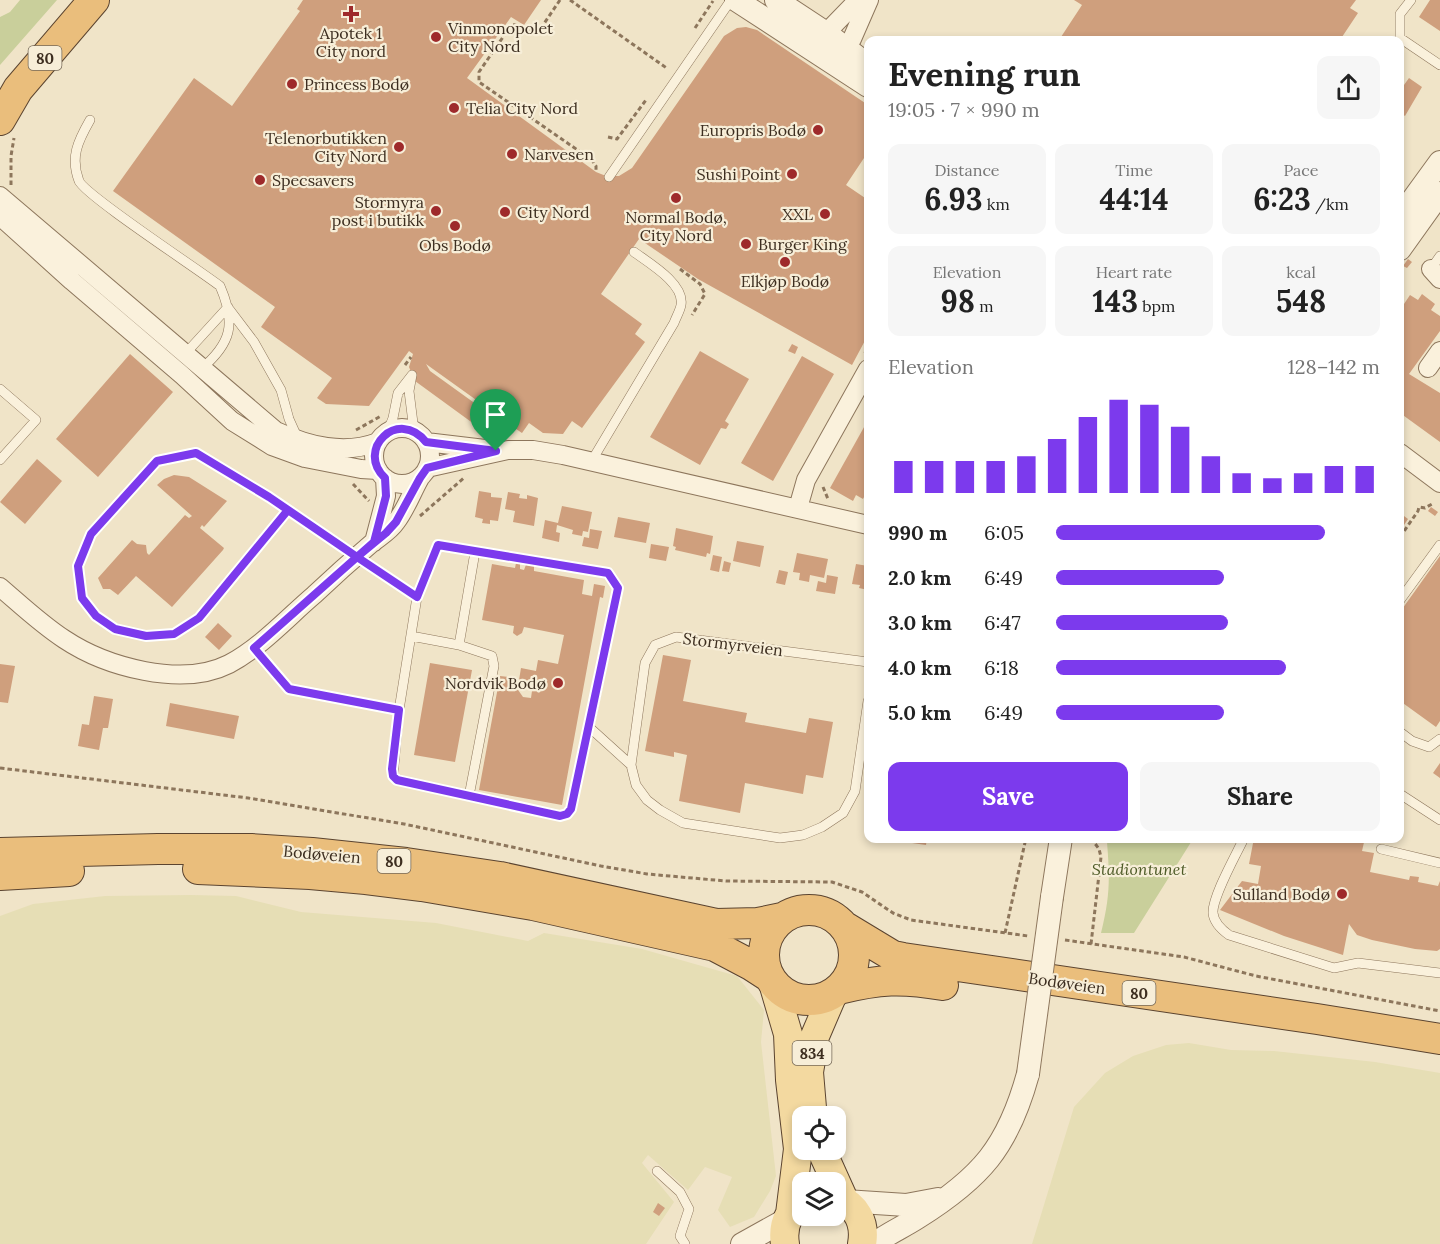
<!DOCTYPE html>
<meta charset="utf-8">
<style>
body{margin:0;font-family:Lora,serif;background:#f6f6f6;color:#222;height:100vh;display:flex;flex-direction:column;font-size:22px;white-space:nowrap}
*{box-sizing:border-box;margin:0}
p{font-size:20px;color:#767676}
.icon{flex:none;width:33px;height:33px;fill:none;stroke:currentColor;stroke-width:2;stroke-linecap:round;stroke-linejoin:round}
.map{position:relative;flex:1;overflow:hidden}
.details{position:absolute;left:864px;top:36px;width:540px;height:807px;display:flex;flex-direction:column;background:#fff;border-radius:12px;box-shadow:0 3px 9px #0003}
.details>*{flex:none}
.controls{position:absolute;left:792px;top:1106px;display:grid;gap:12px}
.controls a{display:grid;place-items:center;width:54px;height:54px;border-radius:12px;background:#fff;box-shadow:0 3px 9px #0003;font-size:30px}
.pin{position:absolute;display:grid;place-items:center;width:51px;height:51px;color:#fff;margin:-62px -26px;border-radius:50% 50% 50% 0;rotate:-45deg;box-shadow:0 0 6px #0007}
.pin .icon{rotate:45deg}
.round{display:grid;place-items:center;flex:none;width:63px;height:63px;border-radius:12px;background:#f6f6f6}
.overview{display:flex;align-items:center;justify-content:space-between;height:102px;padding:0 24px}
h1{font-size:33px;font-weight:700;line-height:45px}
.stats{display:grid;grid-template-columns:repeat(3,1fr);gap:9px;height:102px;padding:6px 24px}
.stats div{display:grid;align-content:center;border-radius:12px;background:#f6f6f6;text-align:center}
.stats b{font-size:30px;font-weight:700}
.stats small{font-size:16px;font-weight:400}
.stats p{font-size:16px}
.chart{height:168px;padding:12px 24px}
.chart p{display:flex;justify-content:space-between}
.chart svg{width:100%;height:108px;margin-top:6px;stroke:#7c3aed;stroke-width:6}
.action{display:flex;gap:12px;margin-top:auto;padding:12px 24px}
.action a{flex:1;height:69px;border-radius:12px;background:#7c3aed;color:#fff;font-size:24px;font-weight:700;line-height:69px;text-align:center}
.action a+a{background:#f6f6f6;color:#222}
ul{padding:0 24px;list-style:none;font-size:20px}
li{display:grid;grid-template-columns:96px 72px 1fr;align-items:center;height:45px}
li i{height:15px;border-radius:8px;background:#7c3aed}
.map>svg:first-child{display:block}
</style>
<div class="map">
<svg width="1440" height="1244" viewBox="0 0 1440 1244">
<rect width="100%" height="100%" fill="#f0e4c8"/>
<path fill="#e6deb5" d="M191,895L236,896L301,912L436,923L528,941L544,933L642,949L737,976L764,1010L761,1042L776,1176L770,1191L754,1217L730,1227L718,1210L732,1177L705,1167L688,1190L648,1155L642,1163L674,1202L646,1244H0V916L33,904L105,896Z
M1189,1043L1231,1050L1274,1051L1375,1062L1440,1073V1244H1032L1074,1107L1105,1073L1133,1056L1166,1045Z"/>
<path fill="#c9cf9b" d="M20,0H57L0,65V17L10,12Z
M1103,839H1193L1134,933H1101C1110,897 1110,879 1107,842Z"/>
<path fill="#cf9f7d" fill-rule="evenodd" d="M303,0H541L524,25L511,17L467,78L596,172L606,176H619L632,168L724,36L737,28L746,27L757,30L868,105V152L846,185L868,200V335L852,365L698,279L639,239L601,294L642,324L635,334L645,342L582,428L572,421L563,434L543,433L529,423L522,433L500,418L489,424H474L415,381L409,367L413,354L409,351L369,406L326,404L317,398L332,378L261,327L275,307L113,191L194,78L232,106L300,11L297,9ZM426,364L486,407H480L430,371Z
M1074,0H1356L1350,8L1358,13L1340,40H1059L1082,5Z
M1430,0H1440V31L1419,17Z
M1409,78L1422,87L1405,116L1402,114L1400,117V82L1404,85Z
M1408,259L1412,262L1407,268L1403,266Z
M1422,294L1435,304L1431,310L1440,316V331L1409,374L1440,393V442L1400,413L1402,406L1400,404V310L1410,295L1418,300Z
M792,344L798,347L795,354L788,351Z
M700,351L749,379L725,421L729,424L726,429L721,428L700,465L650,437Z
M130,354L173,392L98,477L56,439Z
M802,356L834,374L773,481L741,463Z
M868,420V489L863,499L856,495L853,501L830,488Z
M37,459L62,481L25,524L0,502Z
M174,475L189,477L227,501L204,527L202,525L200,528L224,548L223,550L172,607L136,576L118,595L110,589H103L98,578L132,540L137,544L146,545L147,553L149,555L185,515L189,518L192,516L157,485L164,479Z
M479,491L491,493V497L502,498L498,521L490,520V524L482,523L483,519L475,517Z
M508,492L520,494L519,498L527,499V495L538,498L534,526L513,522L515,511L505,509Z
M562,506L592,512L588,532L583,531L582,536L572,534L573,530L557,525L556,532L560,533L559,542L542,538L545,520L558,523Z
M1431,507L1438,512L1435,516L1428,511Z
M1400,513L1408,519L1400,531Z
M618,517L650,523L646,543L614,537Z
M676,528L713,536L710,554L707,553L706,557L675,550L676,547L673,546Z
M590,529L602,531L598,549L582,546L584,537L589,538Z
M737,541L764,546L760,567L733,561Z
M651,544L669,547L666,561L649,558Z
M797,553L828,559L824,578L810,575L809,582L799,580L800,573L793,572Z
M713,555L722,557L719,572L710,570Z
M1440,556V721L1436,727L1400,701V612Z
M724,561L731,563L729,572L722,571Z
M527,562L534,563V571L584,580L582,594L592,596L594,584L605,586L603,598L600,597L562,805L479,790L500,676L509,677L523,697L531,698L532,691L519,680L521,668L536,671L538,660L558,664L564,635L524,627L522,633L517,636L513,633L514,626L482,620L492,564L515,568L516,563L520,564V569L524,570Z
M856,564L868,566V590L859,588L860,585L852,584Z
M779,570L788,572L785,585L776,583Z
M827,575L838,577L835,594L816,591L818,581L826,583Z
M218,623L232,636L219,650L205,637Z
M663,655L691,660L683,701L747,713L745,722L806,733L809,718L833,722L823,778L806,775L803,794L745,783L740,813L679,801L687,755L674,752V757L645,751Z
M430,663L472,670L455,762L414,755Z
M0,664L15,666L8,703L0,702Z
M94,696L113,699L108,728H103L99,750L78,746L82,724L89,725Z
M170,703L239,716L234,739L166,726Z
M1440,763V778L1433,773Z
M913,838H927L926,845L912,843Z
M1254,838H1365L1362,851L1374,853L1370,872L1409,880L1410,876L1419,877L1418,882L1438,886L1440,881V949L1437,951L1415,949L1372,940L1357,935L1349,924L1343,955L1284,936L1220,910L1242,881L1258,884L1261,866L1249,864Z
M658,1203L665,1208L659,1216L653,1212Z"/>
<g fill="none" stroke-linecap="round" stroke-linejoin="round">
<defs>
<path id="service" d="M1411,0L1400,14V38L1440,65
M90,120C78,141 70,157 79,181C86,196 198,269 220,286C236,323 232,343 201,369
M609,177L731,0
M1431,269L1440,256
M229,309L254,342L281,390L289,419L298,439
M184,357L186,353L228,307
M0,389L36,420L0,460
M387,433L393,418L398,393L412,375L409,391L414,431
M591,462L674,323C676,317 680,311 681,305C685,284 649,263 634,252
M288,510L199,618L174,634L145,636L115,629L96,616L82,598L78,566L91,534L157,461L196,453L269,497L417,597L399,710
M417,597L438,545L608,573L618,588L589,727L631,765
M1400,600L1440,545
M459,645L475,552
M254,648L289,689L399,710L393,776L397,780L469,796L494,666L492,656L459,645L411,636
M868,662L676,637L655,645L645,663L631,765L636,785L647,800L660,810L683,823L780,838L803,835L822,827L843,813L855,791L868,701
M1400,732L1412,741L1429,747L1440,739
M1400,794L1440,820
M469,796L560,816L567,814L571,809L589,727
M1244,838C1236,855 1212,897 1213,913C1214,923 1222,930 1229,935L1334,968L1358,963L1440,973
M1381,849L1440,863
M657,1171L680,1192L689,1209L680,1236L685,1244"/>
<path id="minor" d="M858,0L826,33L821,55L844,48L852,39L869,0
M0,196L276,431C309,446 344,455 378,442
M0,216L72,281L182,375L232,421L272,446L305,458L361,469L378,470
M1431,269L1440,279
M1428,368L1440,351
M374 456a28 28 0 1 1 56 0a28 28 0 1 1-56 0Z
M426,442L485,449
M1400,453L1440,483
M427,468L508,450H533L563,455L868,525
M798,508L806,480L868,369
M374,542L386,496L385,478
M0,587C21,605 41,624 64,639C106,667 182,688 229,664C261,647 287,618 314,595C333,577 352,560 372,543C381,536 390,531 396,522C406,509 412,492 420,478"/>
<path id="tertiary" d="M736,0L868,86
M776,0L826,33L868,65
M1400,217L1440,162
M1400,249L1440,193
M1052,897L1061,838
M845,1201L906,1205L938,1199
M742,1244L787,1219
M874,1244C887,1234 903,1227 917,1218C981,1178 1008,1147 1028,1074"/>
<path id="primary" d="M773,983L788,1034L790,1080L798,1149L790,1214
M812,1108L809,1072L815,1036L833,994
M821,1149L844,1200
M836,1197C856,1205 866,1222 862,1244
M785,1244C782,1226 788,1212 802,1201"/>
<path id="trunk" d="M0,120L18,89L94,0
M0,853L158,849H251L312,853L406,863L500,877L716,924L758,923L782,918
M198,869L310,874L366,879L422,886L533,905L715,946L751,965L768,976
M0,875L69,871
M764 955a45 45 0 1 1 90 0a45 45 0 1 1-90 0Z
M845,927L893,956L903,958L1317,1019L1440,1039
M839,989C880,979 901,978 943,985"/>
</defs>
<use href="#service" stroke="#8d765c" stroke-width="10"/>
<use href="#minor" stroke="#8d765c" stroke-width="20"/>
<use href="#tertiary" stroke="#8d765c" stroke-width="24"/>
<use href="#primary" stroke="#5b4430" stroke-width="30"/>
<use href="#trunk" stroke="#5b4430" stroke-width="32"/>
<path stroke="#8d765c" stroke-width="3" stroke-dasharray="4.5 3" stroke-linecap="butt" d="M560,0L541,28L536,32L512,24L479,72V82L592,160L596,166V172
M570,0L668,69
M695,28L713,1
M608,137L617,139L646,100
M11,185V156L14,138
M680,269L700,284L705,294L692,315
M865,353L868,346
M405,365L411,357
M356,430L381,416
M353,484L369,501
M823,487L828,499
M420,516L465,477
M1400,537L1418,511L1419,507L1425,508L1432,504
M0,768L248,798L404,824L601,866L647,874L726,881L832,882L862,892L893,913L911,920L1028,936
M1005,933L1026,838
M1065,940L1184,957L1256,976L1440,1011
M1091,944L1101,857L1099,849L1091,838"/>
<use href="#service" stroke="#faf1dc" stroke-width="9"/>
<use href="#minor" stroke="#faf1dc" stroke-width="18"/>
<use href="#tertiary" stroke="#faf1dc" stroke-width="22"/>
<use href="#primary" stroke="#f3d9a0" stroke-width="28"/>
<use href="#trunk" stroke="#eabe7c" stroke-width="30"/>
<defs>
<path id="tertiary-bridge" d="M1028,1074L1052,897"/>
</defs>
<use href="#tertiary-bridge" stroke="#8d765c" stroke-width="24" stroke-linecap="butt"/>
<use href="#tertiary-bridge" stroke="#faf1dc" stroke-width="22"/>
</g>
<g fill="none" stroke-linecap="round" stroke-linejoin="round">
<defs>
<path id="route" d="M496,451L426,442C398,407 355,450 385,478L386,496L374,542L357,557L288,510L199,618L174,634L146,636L115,629L96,616L82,598L78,566L91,534L157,461L196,453L269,497L357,557L254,648L289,689L399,710L392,769L393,776L397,780L560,816L567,814L571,809L618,588L608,573L438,545L417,597L357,557L386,533L396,522L420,478L427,468L496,451"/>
</defs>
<use href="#route" stroke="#fff" stroke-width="12"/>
<use href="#route" stroke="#7c3aed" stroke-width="8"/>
</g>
<g fill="#9e2a2b" stroke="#f7eed8" stroke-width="2">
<path d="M348 5h6v6h6v6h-6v6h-6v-6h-6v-6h6z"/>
<circle cx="436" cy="37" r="6"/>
<circle cx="292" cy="84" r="6"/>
<circle cx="454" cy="108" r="6"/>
<circle cx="818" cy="130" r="6"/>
<circle cx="399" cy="147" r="6"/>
<circle cx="512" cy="154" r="6"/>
<circle cx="792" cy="174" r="6"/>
<circle cx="260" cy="180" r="6"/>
<circle cx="676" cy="198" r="6"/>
<circle cx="436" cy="211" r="6"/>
<circle cx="505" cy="212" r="6"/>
<circle cx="825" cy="214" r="6"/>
<circle cx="455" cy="226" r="6"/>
<circle cx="746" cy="244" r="6"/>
<circle cx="785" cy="262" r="6"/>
<circle cx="558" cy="683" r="6"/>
<circle cx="1342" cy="894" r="6"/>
</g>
<g text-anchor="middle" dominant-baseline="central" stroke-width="4.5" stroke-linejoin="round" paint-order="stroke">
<g fill="#f7eed8" stroke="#756857" stroke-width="1.5">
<rect x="28.5" y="46" width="33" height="24" rx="4.5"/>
<rect x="377.5" y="849" width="33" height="24" rx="4.5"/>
<rect x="1122.5" y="981" width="33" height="24" rx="4.5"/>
<rect x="792.5" y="1041" width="39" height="24" rx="4.5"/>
</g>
<g font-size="15" font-weight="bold" fill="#3d2e20">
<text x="45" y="58">80</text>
<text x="394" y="861">80</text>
<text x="1139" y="993">80</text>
<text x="812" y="1053">834</text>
</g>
<g font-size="16" fill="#3d2e20" stroke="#f7eed8" text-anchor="start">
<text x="448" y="28">Vinmonopolet<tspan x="448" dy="18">City Nord</tspan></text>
<text x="351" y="33" text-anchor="middle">Apotek 1<tspan x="351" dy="18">City nord</tspan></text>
<text x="304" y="84">Princess Bodø</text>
<text x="466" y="108">Telia City Nord</text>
<text x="806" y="130" text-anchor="end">Europris Bodø</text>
<text x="387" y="138" text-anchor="end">Telenorbutikken<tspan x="387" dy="18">City Nord</tspan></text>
<text x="524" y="154">Narvesen</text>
<text x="780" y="174" text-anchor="end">Sushi Point</text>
<text x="272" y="180">Specsavers</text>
<text x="424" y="202" text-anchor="end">Stormyra<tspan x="424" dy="18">post i butikk</tspan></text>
<text x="517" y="212">City Nord</text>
<text x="813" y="214" text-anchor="end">XXL</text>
<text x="676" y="217" text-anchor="middle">Normal Bodø,<tspan x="676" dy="18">City Nord</tspan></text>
<text x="758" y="244">Burger King</text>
<text x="455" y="245" text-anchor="middle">Obs Bodø</text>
<text x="785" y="281" text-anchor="middle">Elkjøp Bodø</text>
<text x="546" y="683" text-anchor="end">Nordvik Bodø</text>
<text x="1330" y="894" text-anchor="end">Sulland Bodø</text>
</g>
<g font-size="16" fill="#3d2e20" stroke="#f7eed8">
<text transform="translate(733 644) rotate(7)">Stormyrveien</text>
<text transform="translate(322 854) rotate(5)">Bodøveien</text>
<text transform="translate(1067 983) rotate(8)">Bodøveien</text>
</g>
<g font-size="16" font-style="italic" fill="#4d5a26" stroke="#f7eed8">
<text x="1139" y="869">Stadiontunet</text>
</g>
</g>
</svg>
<div class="controls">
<a><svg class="icon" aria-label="locate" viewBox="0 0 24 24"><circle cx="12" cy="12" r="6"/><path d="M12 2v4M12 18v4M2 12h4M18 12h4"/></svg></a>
<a><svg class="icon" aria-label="layers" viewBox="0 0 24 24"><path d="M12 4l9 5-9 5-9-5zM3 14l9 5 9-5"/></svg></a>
</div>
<div class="pin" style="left:496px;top:451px;background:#1e9e55"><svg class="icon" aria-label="arrive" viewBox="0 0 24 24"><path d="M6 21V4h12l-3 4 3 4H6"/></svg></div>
<section class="details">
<div class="overview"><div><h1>Evening run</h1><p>19:05 · 7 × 990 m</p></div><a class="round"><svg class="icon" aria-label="share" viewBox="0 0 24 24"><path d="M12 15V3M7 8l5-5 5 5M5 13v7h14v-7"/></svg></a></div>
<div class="stats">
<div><p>Distance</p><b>6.93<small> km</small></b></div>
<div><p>Time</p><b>44:14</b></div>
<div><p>Pace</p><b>6:23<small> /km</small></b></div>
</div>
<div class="stats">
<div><p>Elevation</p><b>98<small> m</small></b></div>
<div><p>Heart rate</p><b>143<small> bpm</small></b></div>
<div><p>kcal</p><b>548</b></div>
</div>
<div class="chart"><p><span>Elevation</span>128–142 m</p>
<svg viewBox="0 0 160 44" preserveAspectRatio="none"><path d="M5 44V31M15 44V31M25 44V31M35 44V31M45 44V29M55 44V22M65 44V13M75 44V6M85 44V8M95 44V17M105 44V29M115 44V36M125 44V38M135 44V36M145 44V33M155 44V33"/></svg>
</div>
<ul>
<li><b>990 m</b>6:05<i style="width:83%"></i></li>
<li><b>2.0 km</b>6:49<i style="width:52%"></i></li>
<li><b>3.0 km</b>6:47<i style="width:53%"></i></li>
<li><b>4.0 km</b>6:18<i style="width:71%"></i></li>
<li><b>5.0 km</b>6:49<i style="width:52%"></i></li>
</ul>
<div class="action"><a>Save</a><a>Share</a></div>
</section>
</div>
